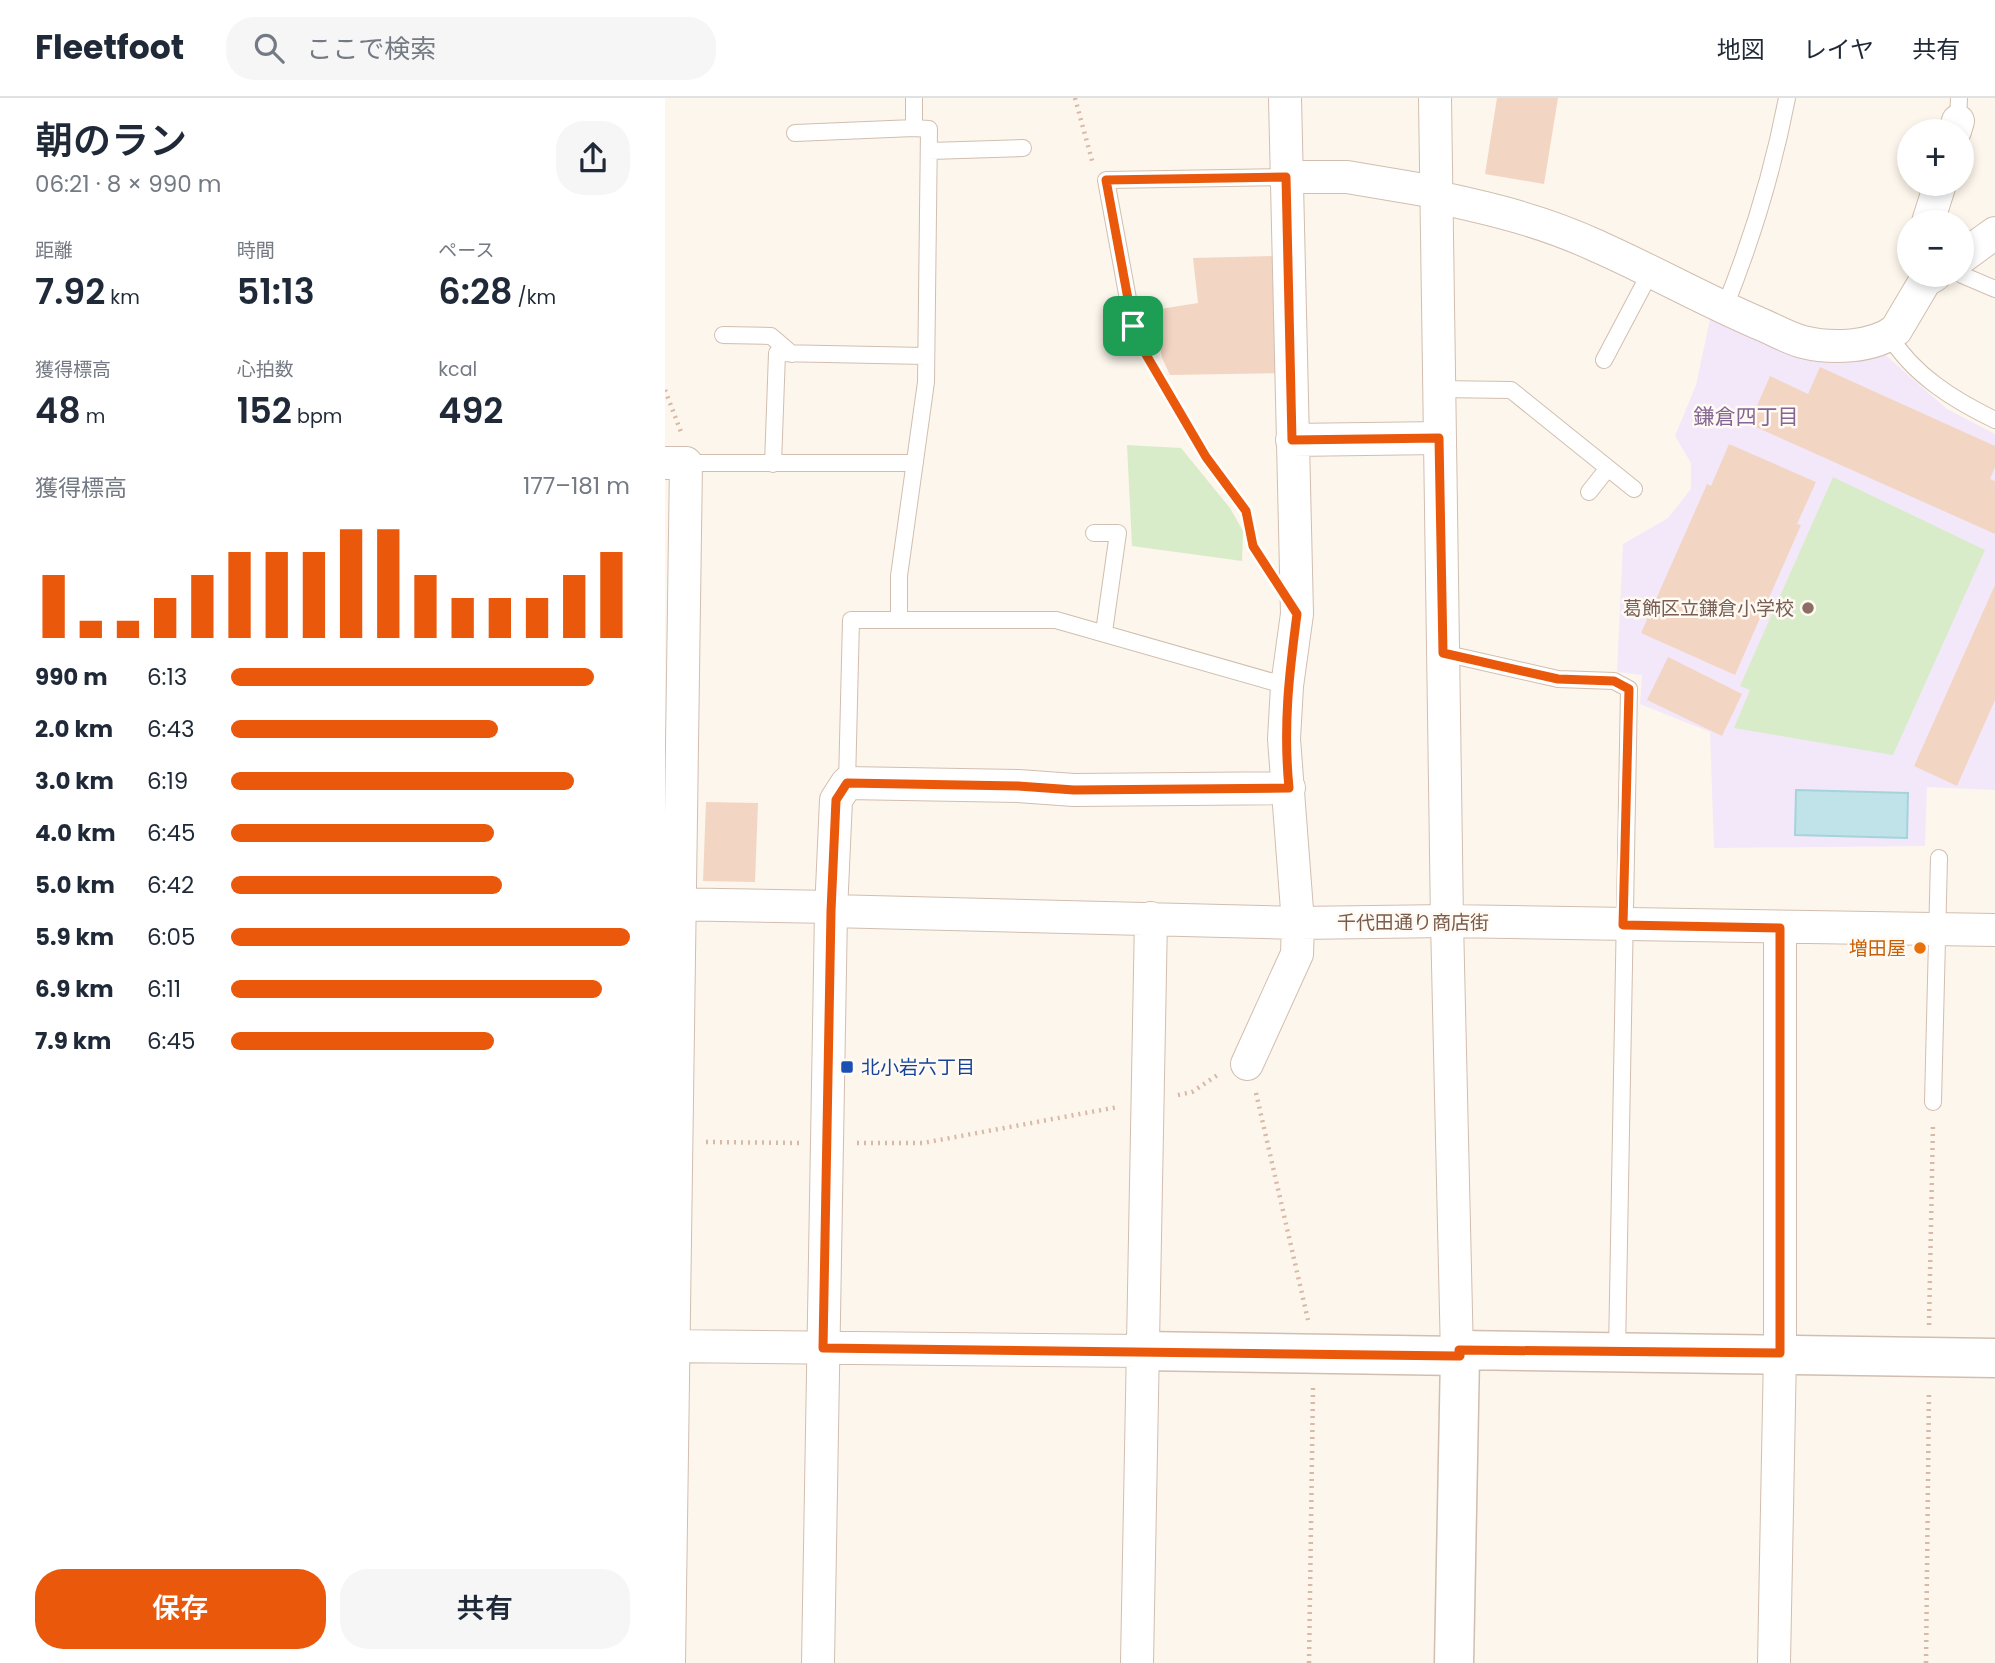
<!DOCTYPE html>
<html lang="ja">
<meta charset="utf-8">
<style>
body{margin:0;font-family:Poppins,"Noto Sans JP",sans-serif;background:#f6f6f7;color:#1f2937;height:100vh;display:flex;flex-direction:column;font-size:26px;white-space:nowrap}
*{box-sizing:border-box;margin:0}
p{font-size:23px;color:#747a83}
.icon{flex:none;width:38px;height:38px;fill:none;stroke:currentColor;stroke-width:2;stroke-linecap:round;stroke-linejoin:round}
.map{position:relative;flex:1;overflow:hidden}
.details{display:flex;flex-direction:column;background:#fff;width:665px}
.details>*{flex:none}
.fabs{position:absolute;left:1232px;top:21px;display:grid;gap:14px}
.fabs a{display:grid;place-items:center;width:77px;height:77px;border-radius:50%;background:#fff;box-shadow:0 4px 10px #0003;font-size:35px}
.pin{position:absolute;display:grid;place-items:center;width:60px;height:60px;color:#fff;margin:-30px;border-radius:14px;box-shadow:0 4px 10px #0006}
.round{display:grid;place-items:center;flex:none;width:74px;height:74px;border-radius:28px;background:#f6f6f7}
.headline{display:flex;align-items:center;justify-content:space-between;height:119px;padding:0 35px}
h1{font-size:38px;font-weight:600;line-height:52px}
.metrics{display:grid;grid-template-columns:repeat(3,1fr);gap:10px;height:119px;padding:7px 35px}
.metrics div{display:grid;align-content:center}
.metrics b{font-size:35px;font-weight:600}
.metrics small{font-size:19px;font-weight:400}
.metrics p{font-size:19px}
.chart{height:196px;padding:14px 35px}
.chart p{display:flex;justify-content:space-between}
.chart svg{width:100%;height:126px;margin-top:7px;stroke:#ea580c;stroke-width:6}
.action{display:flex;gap:14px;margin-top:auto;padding:14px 35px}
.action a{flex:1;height:80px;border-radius:28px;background:#ea580c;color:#fff;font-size:28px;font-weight:600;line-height:80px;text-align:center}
.action a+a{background:#f6f6f7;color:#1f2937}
ul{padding:0 35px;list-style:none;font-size:23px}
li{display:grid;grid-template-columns:112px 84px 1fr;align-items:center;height:52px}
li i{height:18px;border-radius:9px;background:#ea580c}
header{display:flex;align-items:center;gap:42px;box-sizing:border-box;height:98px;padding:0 35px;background:#fff;border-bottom:2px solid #e0e1e3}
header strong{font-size:33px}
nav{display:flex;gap:38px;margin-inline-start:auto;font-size:24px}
.search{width:490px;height:63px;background:#f6f6f7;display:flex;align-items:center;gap:18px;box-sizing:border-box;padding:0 24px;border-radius:28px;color:#747a83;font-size:26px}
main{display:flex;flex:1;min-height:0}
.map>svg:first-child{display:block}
</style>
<header>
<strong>Fleetfoot</strong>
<div class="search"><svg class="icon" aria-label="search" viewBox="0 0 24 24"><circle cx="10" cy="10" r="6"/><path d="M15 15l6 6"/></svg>ここで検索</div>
<nav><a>地図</a><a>レイヤ</a><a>共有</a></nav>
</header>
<main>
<section class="details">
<div class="headline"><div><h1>朝のラン</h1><p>06:21 · 8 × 990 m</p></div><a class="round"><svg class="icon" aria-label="share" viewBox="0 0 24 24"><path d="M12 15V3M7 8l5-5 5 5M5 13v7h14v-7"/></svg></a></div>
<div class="metrics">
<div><p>距離</p><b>7.92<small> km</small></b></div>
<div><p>時間</p><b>51:13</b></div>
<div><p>ペース</p><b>6:28<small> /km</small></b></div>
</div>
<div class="metrics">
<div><p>獲得標高</p><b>48<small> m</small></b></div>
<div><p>心拍数</p><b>152<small> bpm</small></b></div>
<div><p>kcal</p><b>492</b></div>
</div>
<div class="chart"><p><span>獲得標高</span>177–181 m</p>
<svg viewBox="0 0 160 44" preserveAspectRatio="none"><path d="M5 44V22M15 44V38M25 44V38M35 44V30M45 44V22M55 44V14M65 44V14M75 44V14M85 44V6M95 44V6M105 44V22M115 44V30M125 44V30M135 44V30M145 44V22M155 44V14"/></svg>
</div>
<ul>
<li><b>990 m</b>6:13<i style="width:91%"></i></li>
<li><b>2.0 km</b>6:43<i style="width:67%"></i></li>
<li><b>3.0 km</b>6:19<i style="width:86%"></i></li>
<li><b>4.0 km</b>6:45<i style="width:66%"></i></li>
<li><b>5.0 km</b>6:42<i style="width:68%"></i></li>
<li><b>5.9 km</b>6:05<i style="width:100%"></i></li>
<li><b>6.9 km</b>6:11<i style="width:93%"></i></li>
<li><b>7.9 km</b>6:45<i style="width:66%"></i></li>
</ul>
<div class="action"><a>保存</a><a>共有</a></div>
</section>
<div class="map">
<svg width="1330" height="1565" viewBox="0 0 1330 1565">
<rect width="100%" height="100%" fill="#fdf6ec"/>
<path fill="#f3e8fa" d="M1046,217L1217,254L1282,311L1330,336V692L1262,689L1260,748L1049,750L1045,634L975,606L977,577L952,574L958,446L1003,420L1026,391V365L1010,338L1031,287Z"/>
<path fill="#d8ecc9" d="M462,347L516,350L565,410L578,433L577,463L467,448Z
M1168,379L1320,452L1228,657L1069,630L1085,592L1075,588Z"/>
<path fill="#bfe3e8" stroke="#a5d3da" stroke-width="2" d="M1131,692L1243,695L1242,740L1130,737Z"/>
<path fill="#f3d5c3" d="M832,0H893L879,86L820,76Z
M612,158L615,275L505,277L497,260L489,212L533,205L528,160Z
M1155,269L1330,348V369L1325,381L1330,383V436L1084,326L1105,278L1143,296Z
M1064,346L1151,384L1132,426L1136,427L1070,577L976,535L1042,386L1046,388Z
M1330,487V602L1292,688L1249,668Z
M1003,559L1077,596L1057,638L982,602Z
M41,704L93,705L90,784L38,783Z"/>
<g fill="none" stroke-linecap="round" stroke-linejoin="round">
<defs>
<path id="service" d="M1293,23L1294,0
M130,35L249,30
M265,53L358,50
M1297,177L1330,191
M1059,211C1087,142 1108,73 1122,0
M58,237L106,238L127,256
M1224,237C1248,277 1289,302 1330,322
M476,248L468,228L441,82L621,79
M939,262L985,175
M773,291L846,292L969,391
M21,365H250
M108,366L112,255L260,258
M924,394L943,370
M429,435H453L439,534
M234,522V478L261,284L264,31L249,30V0
M778,555L893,581L949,583L964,591L952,1254
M182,685L186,522H391L622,588
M1268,1004L1274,760"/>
<path id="minor" d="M770,0L782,823L792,1258
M1290,33L1293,23
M621,79H682L771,94
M771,99C828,111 881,124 934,149C988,173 1039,202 1093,225C1108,231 1123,240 1138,244C1166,251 1208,250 1231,232L1260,183L1270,177
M1263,124L1275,86
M1297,159L1330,135
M627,342L774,340
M0,365H21L4,1565
M0,806L167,809
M166,813L633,825L782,823L1330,832
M582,966L632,856L633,825L619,641L622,588L632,516L620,0
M0,1248L477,1253
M153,1565L166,813L171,702L182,685L353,688L409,692L624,690
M472,1565L486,820
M1109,1565L1115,1255V830"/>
<path id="tertiary" d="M477,1253L795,1258V1252L1330,1260
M789,1565L795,1258"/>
</defs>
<use href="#service" stroke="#d1beb0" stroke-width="18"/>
<use href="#minor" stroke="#d1beb0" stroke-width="34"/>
<use href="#tertiary" stroke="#d1beb0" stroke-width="41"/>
<path stroke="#d9b8a5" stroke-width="4.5" stroke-dasharray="2 5" stroke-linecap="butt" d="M410,0L428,66
M486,265L541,359L581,413L588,448L599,466
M0,292L16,334
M591,995L643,1222
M513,997L527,994L554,976
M41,1044L134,1045
M192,1045H258L453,1009
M1264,1227L1268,1026
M644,1565L648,1290
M1261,1565L1264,1292"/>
<use href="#service" stroke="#fff" stroke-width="16"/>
<use href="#minor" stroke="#fff" stroke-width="32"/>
<use href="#tertiary" stroke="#fff" stroke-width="38"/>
</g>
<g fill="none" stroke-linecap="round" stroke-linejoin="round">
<defs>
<path id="route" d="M621,79L627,342L774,340L778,555L893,581L949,583L964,591L958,827L1115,830V1255L794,1252L795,1258H792L158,1250L166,813L171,702L182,685L353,688L409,692L624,690C618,628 624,577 632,516L588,448L581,413L541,359L476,248L468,228L441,82Z"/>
</defs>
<use href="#route" stroke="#fff" stroke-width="14"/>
<use href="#route" stroke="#ea580c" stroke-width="9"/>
</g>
<circle fill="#8d6e63" stroke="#fffaf3" stroke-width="2.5" cx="1143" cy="510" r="7"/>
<circle fill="#e8710a" stroke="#fffaf3" stroke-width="2.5" cx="1255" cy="850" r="7"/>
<rect fill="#1a4fb4" stroke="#fffaf3" stroke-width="2.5" x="175" y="962" width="14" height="14" rx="3.5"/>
<g text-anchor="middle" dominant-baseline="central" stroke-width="5" stroke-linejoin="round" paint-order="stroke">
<g font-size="19" fill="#785e54" stroke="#fffaf3" text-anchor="end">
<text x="1129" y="510">葛飾区立鎌倉小学校</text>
</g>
<g font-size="19" fill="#7a5c4d" stroke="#fffaf3">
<text x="748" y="824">千代田通り商店街</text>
</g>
<g font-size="19" fill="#c56008" stroke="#fffaf3" text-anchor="end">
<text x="1241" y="850">増田屋</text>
</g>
<g font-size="19" fill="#164399" stroke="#fffaf3" text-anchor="start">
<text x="196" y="969">北小岩六丁目</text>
</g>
<g font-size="21" fill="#846695" stroke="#fffaf3">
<text x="1081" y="318">鎌倉四丁目</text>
</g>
</g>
</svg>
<div class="fabs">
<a>+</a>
<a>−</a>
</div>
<div class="pin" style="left:468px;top:228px;background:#1e9e55"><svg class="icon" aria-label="arrive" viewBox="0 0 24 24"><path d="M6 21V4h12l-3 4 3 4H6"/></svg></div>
</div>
</main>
